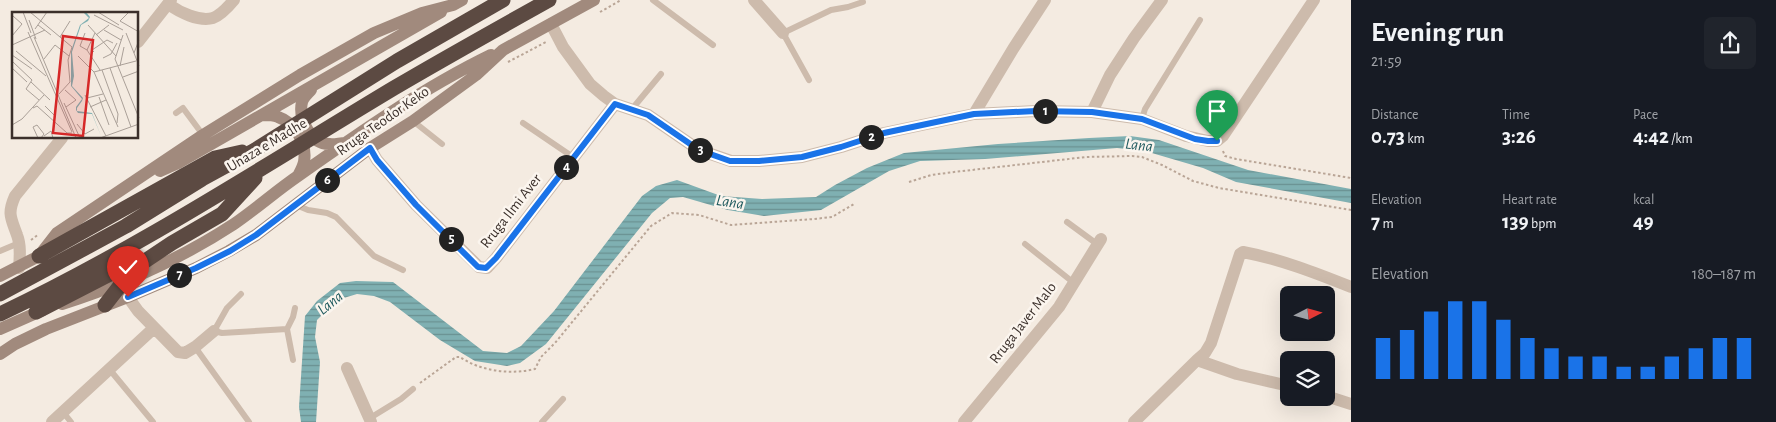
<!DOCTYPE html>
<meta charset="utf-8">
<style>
body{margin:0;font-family:"Alegreya Sans",sans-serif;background:#20242c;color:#f1f3f6;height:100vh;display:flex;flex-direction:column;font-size:19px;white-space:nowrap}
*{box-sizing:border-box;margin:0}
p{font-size:16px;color:#9ea1a6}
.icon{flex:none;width:28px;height:28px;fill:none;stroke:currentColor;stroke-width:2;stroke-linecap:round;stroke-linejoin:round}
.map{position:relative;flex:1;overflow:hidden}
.details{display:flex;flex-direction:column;background:#171b24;width:425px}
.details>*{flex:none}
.needle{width:32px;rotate:84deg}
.buttons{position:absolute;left:1280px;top:286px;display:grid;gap:10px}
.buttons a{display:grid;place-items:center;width:55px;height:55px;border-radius:8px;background:#171b24;box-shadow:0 5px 20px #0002;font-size:25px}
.pin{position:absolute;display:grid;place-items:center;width:42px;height:42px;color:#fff;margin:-51px -21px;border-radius:50% 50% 50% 0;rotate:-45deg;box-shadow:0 0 5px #0007}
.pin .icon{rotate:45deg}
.km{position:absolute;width:25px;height:25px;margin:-12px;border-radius:50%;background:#222;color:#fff;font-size:14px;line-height:25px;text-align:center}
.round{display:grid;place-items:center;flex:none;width:52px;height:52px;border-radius:8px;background:#20242c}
.headline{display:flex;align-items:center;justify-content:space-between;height:85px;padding:0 20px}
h1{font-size:28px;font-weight:700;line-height:38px}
.metrics{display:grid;grid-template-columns:repeat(3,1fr);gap:8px;height:85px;padding:5px 20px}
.metrics div{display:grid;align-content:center}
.metrics b{font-size:21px;font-weight:700}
.metrics small{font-size:14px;font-weight:400}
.metrics p{font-size:14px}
.chart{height:140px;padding:10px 20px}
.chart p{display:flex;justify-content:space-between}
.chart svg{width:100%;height:90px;margin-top:5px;stroke:#1a73e8;stroke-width:6}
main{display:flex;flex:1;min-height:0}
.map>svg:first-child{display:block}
</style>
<main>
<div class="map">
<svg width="1351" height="422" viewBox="0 0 1351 422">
<defs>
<pattern id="water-rules" width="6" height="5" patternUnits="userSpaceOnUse" patternTransform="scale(1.25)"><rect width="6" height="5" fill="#7fb0b2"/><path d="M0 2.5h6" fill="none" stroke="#699091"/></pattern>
</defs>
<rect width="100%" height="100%" fill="#f4ebe1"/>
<path fill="url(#water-rules)" d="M1130,136L1159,140L1248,170L1351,189V203L1236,182L1203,168L1145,151L1117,148L985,159L920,161L889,171L821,210L764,216L728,210L683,197L670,198L652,213L546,344L520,363L507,366L475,361L440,340L390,302L374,296L357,294L337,300L317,320L315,337L320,362L316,422H301L299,407L305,316L317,301L340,283L356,281L393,282L483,351L507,353L521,346L554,311L642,196L656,186L677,180L721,196L762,199L816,197L835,185L867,168L904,153L998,144L1089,138Z"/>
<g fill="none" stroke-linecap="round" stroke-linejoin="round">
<path stroke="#b9a596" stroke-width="2" stroke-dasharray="2.5 2.5" stroke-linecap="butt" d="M600,12L621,0
M508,62L546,42
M1223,151L1225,156L1236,159L1351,178
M909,182L931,175L954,172L1086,157L1132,156L1142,157L1162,165L1193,181L1219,188L1351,210
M31,240L39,234
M420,383L456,357H460C480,371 511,375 535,369L541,357L555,343L651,226L672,213L699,215L731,225L814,219L832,217L854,204"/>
<path stroke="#cdbbac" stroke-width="6" d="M653,0L713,45
M809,80L783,33L831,10L848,7L863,2
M632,109L661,74
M176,113L183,108L203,135
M1142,119L1145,109L1200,20
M413,121L442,144
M523,123L573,157
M296,205L308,210L327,213L336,217L374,256L403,270
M1067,222L1097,244
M1025,244L1074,283
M0,251L19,243
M241,294L227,308L214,331L222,333L287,329
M195,347L249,422
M293,360L287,329L293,317L295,308
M110,370L153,422
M63,412L71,422
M370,418L401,399L413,389
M542,422L563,399"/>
<path stroke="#cdbbac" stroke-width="12" d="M754,0L783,33
M168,4C179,12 199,22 213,18C221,15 229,6 234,0
M551,24L563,47L590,84L604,96L615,104L648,115L699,150L731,161H759L802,157L841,147L884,133L974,114L1036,111L1092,112L1142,119L1186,136L1208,141H1217L1223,136L1314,0
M138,42L171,0
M1092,112L1110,75L1134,38L1162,0
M974,114L1013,49L1045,0
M370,148L377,160L416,205L479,267L487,268L496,258L615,104
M19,268C20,257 21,245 17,235C11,218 7,214 15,196L62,138
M128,297L138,311L178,352L185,353L195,347L214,331
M1197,360L1205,353L1211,343L1240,254L1243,252C1280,259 1316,273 1351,287
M347,368L371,422
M1326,396L1351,404
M52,422L154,328
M964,422L1059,307L1101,239
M1134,422L1197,360L1237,374L1289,386"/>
<path stroke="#a18a7d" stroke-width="12" d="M311,90C308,93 303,98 302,102C298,119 311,144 329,144C334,145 340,143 345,143
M263,115C268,115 274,115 278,117C296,123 307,144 304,162C303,167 300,172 298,176
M160,171L178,163L441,12
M0,276L39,256L57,233L203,135L300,75L374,33L422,13L453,5L462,0
M62,304C122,285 182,258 234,224C256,209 276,191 298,176C359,133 423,88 491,55
M0,329L43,310
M0,354L15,344L46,329L128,297L196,268L229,251L256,235L370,148L413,121L476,75L503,50L594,0"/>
<path stroke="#5c4a42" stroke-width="15" d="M39,256L215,158L242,152
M0,294L126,226L202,179L255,150L397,61L503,0
M105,305L133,269L172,243L222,214L255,178
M36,312L139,259
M0,314C137,249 264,166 394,88C445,58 497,29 549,0"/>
</g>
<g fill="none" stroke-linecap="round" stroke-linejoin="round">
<defs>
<path id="route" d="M128,297L196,268L230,251L256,235L370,148L377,160L416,205L478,267L486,268L496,258L615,104L648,115L699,150L730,161H759L802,157L841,147L884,133L974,114L1036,111L1092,112L1142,119L1195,139L1208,141H1217"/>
</defs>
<use href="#route" stroke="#fff" stroke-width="10"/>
<use href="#route" stroke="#1a73e8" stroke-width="6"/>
</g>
<g text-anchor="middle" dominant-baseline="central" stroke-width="5" stroke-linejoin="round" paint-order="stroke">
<g font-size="15" fill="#3b302b" stroke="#fbf5ee">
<text transform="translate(383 121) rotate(-35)">Rruga Teodor Keko</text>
<text transform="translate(267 145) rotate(-31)">Unaza e Madhe</text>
<text transform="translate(511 211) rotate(-52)">Rruga Ilmi Aver</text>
<text transform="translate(1023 323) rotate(-52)">Rruga Javer Malo</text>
</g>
<g font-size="16" font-style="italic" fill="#1f5a5e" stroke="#fbf5ee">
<text transform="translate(1139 145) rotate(6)">Lana</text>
<text transform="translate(730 202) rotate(9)">Lana</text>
<text transform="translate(330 303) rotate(-39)">Lana</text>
</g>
</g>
<g transform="translate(12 12)">
<rect width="126" height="126" fill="#f4ebe1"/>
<path d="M71,0H74L78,5L76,9L69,13L60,40L62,64L60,74L71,86L70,89L65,96V99L80,101L89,124L80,102L66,101L64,98V95L70,87L59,74V39L68,13L77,6Z" fill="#7fb0b2"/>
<path fill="none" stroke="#aaa098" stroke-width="1" d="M11,0L19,21M18,0L60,35L56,48L58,70L47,82M86,0L107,13M117,0L108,9L127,20M82,3L111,18M17,8L24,27M26,13L39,23M76,13L104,44M23,17L35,0M92,18L109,28M16,20L60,120M73,21L68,34L75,38M83,21L75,38L88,58M114,21L122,41M84,23L97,13M111,23L103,47L127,106M0,24L10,12L1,4M22,25L64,126M48,25L58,9M127,28L122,41L127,54M0,33L33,18M4,39L34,64M82,40L80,38L95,28L101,31M0,43L20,57M66,44L82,60L106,115M91,46L99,42L105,31M32,47L43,33L57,44M1,50L20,68L14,77L27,88M108,54L112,35M0,56L15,70M98,56L119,115M90,58L106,102L105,111M82,60L124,49M111,65L127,59M19,70L38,88M53,78L64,88L54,95M76,80L75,86L91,82M73,83L94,124M87,85L97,113M52,91L68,126M33,94L43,104L42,109M78,95L94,88M21,96L25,94L55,121H60M65,112L73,122L82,117M0,113L10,107L32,83M32,124L39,119L41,126M26,126L21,115L25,113L32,122L29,126M88,126L127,112"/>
<path fill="#d62828" fill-opacity="0.15" stroke="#d62828" stroke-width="2.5" d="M51,24L81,28L71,124L41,121Z"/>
<rect width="126" height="126" fill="none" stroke="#3b302b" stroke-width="2.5"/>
</g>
</svg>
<div class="buttons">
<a><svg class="needle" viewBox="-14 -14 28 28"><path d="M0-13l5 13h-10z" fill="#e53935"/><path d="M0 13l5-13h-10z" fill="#9ea1a6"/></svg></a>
<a><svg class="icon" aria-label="layers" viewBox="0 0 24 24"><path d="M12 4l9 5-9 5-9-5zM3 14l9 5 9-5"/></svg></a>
</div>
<div class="pin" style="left:1217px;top:141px;background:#1e9e55"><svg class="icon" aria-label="arrive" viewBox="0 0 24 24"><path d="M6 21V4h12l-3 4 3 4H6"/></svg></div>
<div class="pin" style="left:128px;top:297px;background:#d93025"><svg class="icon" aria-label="check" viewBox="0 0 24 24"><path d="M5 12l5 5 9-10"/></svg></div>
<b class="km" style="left:1045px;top:111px">1</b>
<b class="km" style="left:871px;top:137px">2</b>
<b class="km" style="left:700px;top:150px">3</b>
<b class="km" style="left:566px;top:167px">4</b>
<b class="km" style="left:451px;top:239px">5</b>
<b class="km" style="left:327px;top:180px">6</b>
<b class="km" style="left:179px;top:275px">7</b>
</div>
<section class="details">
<div class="headline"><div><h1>Evening run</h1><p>21:59</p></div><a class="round"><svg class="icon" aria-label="share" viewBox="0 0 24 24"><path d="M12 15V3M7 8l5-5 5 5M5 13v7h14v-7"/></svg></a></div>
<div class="metrics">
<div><p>Distance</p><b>0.73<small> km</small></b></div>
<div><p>Time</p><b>3:26</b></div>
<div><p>Pace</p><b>4:42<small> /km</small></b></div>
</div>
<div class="metrics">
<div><p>Elevation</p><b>7<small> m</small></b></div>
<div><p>Heart rate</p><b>139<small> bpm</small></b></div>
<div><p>kcal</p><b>49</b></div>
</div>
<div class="chart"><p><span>Elevation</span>180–187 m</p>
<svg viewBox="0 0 160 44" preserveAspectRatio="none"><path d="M5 44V24M15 44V20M25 44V11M35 44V6M45 44V6M55 44V15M65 44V24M75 44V29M85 44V33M95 44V33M105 44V38M115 44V38M125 44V33M135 44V29M145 44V24M155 44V24"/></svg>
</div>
</section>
</main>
